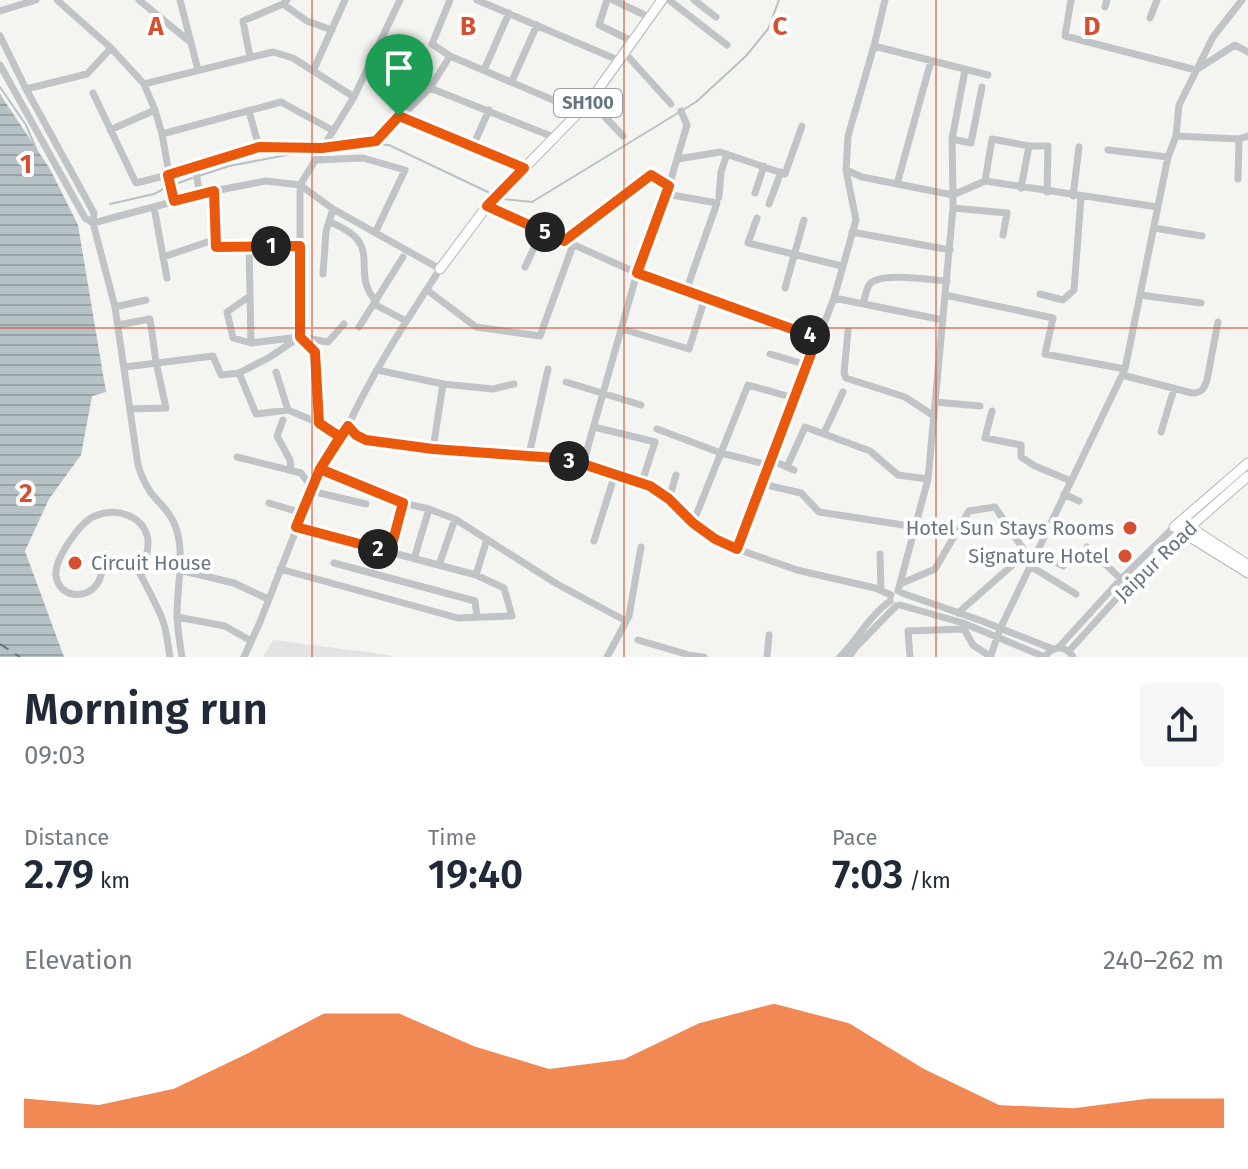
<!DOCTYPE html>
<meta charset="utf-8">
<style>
body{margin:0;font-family:"Fira Sans",sans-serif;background:#f6f6f7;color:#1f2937;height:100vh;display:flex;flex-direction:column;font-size:30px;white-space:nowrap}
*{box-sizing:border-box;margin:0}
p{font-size:26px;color:#747a83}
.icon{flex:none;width:44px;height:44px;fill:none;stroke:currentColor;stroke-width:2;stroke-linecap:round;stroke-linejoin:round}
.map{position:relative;height:657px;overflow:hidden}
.details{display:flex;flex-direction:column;background:#fff;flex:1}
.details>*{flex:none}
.pin{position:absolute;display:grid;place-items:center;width:68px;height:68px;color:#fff;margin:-82px -34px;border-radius:50% 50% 50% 0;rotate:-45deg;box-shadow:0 0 8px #0007}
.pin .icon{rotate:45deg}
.km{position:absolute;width:40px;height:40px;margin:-20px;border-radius:50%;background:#222;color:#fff;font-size:22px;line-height:40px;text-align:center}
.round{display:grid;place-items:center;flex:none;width:84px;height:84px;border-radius:8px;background:#f6f6f7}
.head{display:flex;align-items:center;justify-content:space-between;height:136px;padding:0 24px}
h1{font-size:44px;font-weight:600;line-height:60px}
.figures{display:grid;grid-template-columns:repeat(3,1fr);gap:12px;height:136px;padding:8px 24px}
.figures div{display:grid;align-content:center}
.figures b{font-size:40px;font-weight:600}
.figures small{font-size:22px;font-weight:400}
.figures p{font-size:22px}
.chart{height:224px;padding:16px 24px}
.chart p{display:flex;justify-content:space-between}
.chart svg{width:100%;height:144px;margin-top:8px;fill:#ea580c;opacity:.7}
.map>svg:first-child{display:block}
</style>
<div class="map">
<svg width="1248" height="657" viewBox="0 0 1248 657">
<defs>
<pattern id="water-rules" width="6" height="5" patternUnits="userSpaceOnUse" patternTransform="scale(2)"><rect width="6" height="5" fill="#b7c2c6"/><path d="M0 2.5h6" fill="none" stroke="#99a2a6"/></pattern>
</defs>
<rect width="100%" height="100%" fill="#f4f4f1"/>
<path fill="#e2e3e2" d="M273,640L382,654L395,657H263Z"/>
<path fill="url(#water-rules)" d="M0,94L50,169L78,225L106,392L92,396L81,455L49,499L25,551L64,657H0Z"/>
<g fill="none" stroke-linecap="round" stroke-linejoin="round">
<path stroke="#b7c2c6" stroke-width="2" d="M0,87L26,125L37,151
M374,144L389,145L492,194
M199,176L229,166L308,151
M176,184L192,178
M503,199L532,202L696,102L746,56L768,29L779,0
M110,204L154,194L167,187"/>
<path stroke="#61777d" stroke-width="2" stroke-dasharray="10 8" stroke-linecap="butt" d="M0,644L20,657"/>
<defs>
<path id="major" d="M440,269L487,206L590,101L662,0
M1248,463L1174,527L1248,573
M1187,525L1248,565
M1183,533L1248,476"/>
</defs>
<use href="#major" stroke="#b2b6b9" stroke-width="11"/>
<path stroke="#c0c4c7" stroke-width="7" d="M57,0L111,48L144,84L155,110L162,134L174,201
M139,0L189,41
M180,0L198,70
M450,0L432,44L450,56L581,112
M477,0L618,60
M607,0L599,25L632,41
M613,0L649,17
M669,0L727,45
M694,0L716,17
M885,0L874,46L848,136L846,170L862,177L953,195V208L928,479L898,591
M1071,0L1065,36L1196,70L1235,45L1248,52
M283,4L307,21L332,30
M1105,7L1107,0
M0,11L36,0
M1150,18L1157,0
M0,36L26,89L94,213L93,223L115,307L138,465C141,475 145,484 151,493C160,504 172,514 176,528C185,554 177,586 177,614C177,628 180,643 182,657
M874,46L988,75
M624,52L671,104
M250,57L243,21L283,4L287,0
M0,65L85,218L93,223
M484,70L509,13
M965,70L952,139L953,195L985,181L992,139L1029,146H1048L1047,192
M313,71L345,0
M512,81L537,25
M144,84L273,52L293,58L354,97
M430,88L556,138
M26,89L87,74L111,48
M93,93L136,183L168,175L259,147L322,148L376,141L430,88L450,56
M590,101L623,136
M249,111L259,147
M399,116L524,168
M110,130L155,110
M162,134L281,102L332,130
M1176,136L1239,139L1248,136
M952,139L971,143L982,87
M473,146L489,110
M1108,150L1168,157
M678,159L720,152L785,174L802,126
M316,160L363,158L405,170L375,233
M195,167L200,195
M1238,179L1239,139
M985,181L1158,207
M897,184L931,61
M1021,188L1029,146
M214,191L216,247L249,246L251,343L300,337L328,342L344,324
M755,193L764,166
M666,194L717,203L686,291
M1073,196L1079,147
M719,197L721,172L727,154
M769,204L781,172
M487,206L637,273L817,338
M154,207L167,278
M953,208L1007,213L1003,235
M757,218L748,243L842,266
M329,221C338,226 351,231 357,239C372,257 355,279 376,301
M93,223L214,191L266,181L300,185L333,209L440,269C407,320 373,371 348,426L356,435L366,440L481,454L529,455L556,458L583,464L650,486L669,499L693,523L715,539L737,549L797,570L875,588L891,595
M1154,228L1202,236
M852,232L950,250
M564,241L651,175L669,186
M249,246H300
M163,257L216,239
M525,267L542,231
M323,274L326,231L333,209
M785,288L804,220
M427,290L476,327L540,336L573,245
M1040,294L1063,300L1074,290L1081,197
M945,295L1053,318L1045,354L1125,369
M1140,295L1201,303
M250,296L227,312L233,338L251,343
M834,298L943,320
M374,304L406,321
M863,304C865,298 866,290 869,285C878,271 931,280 947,281
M115,307L146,300
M118,325L150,319L156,362L166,408L131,409
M359,327L403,257
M622,329L689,349L705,298
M848,331L844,373L846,378L905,397L934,416
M298,338L270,357L239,373L256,414L288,410L319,423L340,437
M770,354L807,365
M125,367L213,356L221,375L239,373
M377,370L443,384
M276,372L288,410
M1122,375L1192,393C1202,393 1204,389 1207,380L1218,322
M566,382L641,405
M935,402L980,406
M992,411L985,438L1021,445V457L1035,466L1071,481
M283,420L277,436L290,460L291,470
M319,423L315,352L300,337V185L354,97L400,0
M594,427L655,442L642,482
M657,429L721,453L769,465
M1161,432L1174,389
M824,433L843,392
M433,449L443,384L493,389L514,384
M529,455L548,369
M237,457L301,473L312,488
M771,460L794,470
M583,464L637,273L669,186L687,125L681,111
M787,467L805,427L870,451L898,475L928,479
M320,469L403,503L429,509L455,519L557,584L626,621
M762,484L801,493L819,512L916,527
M311,491L366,504
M1064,494L1079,501
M669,499L676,475
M269,503L302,513
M693,523L748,385L794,398
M594,541L615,474
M1087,547L1121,579
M737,549L834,298L856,220L846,170
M390,552L403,503
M1036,552L1063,566
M880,554L881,590
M414,559L429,509
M334,563L475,601L477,617
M439,565L455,519
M1030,566L1076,594
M280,569L458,618L512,616L504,588L476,575L296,527
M179,570L234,583L268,599
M476,575L487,539
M141,576C144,565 149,552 148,540C144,515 116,507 95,516C80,522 54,559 56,576C59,597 85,601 97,584C102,578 101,567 108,563C112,560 120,559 126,560C128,560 130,560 132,561C136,564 161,614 163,621C167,633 168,645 170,657
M900,584L935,569L969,511L995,507L1026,553L958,613
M902,593L982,621L1053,649
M900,605L963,623L1045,657C1053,645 1066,645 1073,657
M177,617L225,626L251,641
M638,640L686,654
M1059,647L1121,579L1174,527
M1069,651L1128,586L1183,533
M686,655L704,657
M991,655L1000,629L1125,369L1168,157L1176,136L1179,105L1213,37L1242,0
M244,657L260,622L320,469L348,426
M607,657L629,616L641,547
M767,657L769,635
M840,657C858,639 870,615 890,601
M849,657L856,647L896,606
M910,657L908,631L964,629L973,645L991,657"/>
<use href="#major" stroke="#fff" stroke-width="9"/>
</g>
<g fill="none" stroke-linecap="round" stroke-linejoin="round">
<defs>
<path id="route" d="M399,116L376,141L322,148L259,147L168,175L174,201L214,191L216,247L300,246V337L315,352L319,423L340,437L320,469L403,503L390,552L296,527L320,469L348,426L356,435L366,440L433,449L556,458L583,464L650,486L669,499L693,523L715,539L737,549L817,338L637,273L669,186L651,175L564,241L487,206L524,168L399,116"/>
</defs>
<use href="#route" stroke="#fff" stroke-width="16"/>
<use href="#route" stroke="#ea580c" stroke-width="10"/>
</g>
<path fill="none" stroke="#d64f30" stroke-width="2" stroke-opacity="0.55" d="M312,0V657M624,0V657M936,0V657M0,328H1248"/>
<g fill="#d64f30" stroke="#fff" stroke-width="3">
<circle cx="1130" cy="528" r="8"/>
<circle cx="1125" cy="556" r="8"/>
<circle cx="75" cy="563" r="8"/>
</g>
<g text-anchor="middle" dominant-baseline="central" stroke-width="8" stroke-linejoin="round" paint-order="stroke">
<rect fill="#fff" stroke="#949ea6" stroke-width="2" x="554" y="89" width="68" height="28" rx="6"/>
<g font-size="18" font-weight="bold" fill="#667580">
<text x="588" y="103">SH100</text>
</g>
<g font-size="20" fill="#667580" stroke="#fff" text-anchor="end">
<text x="1114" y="528">Hotel Sun Stays Rooms</text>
<text x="1109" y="556">Signature Hotel</text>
<text x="91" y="563" text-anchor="start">Circuit House</text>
</g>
<g font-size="20" fill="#667580" stroke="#fff">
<text transform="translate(1156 561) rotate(-44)">Jaipur Road</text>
</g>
</g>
<g font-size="26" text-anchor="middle" font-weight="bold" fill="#d64f30" stroke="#fff" stroke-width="8" stroke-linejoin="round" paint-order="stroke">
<text x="156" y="35">A</text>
<text x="468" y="35">B</text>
<text x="780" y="35">C</text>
<text x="1092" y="35">D</text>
<text x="26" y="173">1</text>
<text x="26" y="502">2</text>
</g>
</svg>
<div class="pin" style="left:399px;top:116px;background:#1e9e55"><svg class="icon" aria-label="arrive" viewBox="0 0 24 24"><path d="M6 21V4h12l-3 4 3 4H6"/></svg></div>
<b class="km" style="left:271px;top:246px">1</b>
<b class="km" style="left:378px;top:549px">2</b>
<b class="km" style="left:569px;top:461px">3</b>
<b class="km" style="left:810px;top:335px">4</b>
<b class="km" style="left:545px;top:232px">5</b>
</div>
<section class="details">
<div class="head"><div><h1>Morning run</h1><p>09:03</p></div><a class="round"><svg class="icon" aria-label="share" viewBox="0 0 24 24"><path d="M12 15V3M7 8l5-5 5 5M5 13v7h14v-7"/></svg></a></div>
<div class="figures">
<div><p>Distance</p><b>2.79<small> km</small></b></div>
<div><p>Time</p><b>19:40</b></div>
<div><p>Pace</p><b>7:03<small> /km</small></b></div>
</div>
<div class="chart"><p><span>Elevation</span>240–262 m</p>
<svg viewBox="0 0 160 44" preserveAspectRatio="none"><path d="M0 44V35L10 37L20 32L30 21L40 9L50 9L60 19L70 26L80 23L90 12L100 6L110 12L120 26L130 37L140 38L150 35L160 35V44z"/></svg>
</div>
</section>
